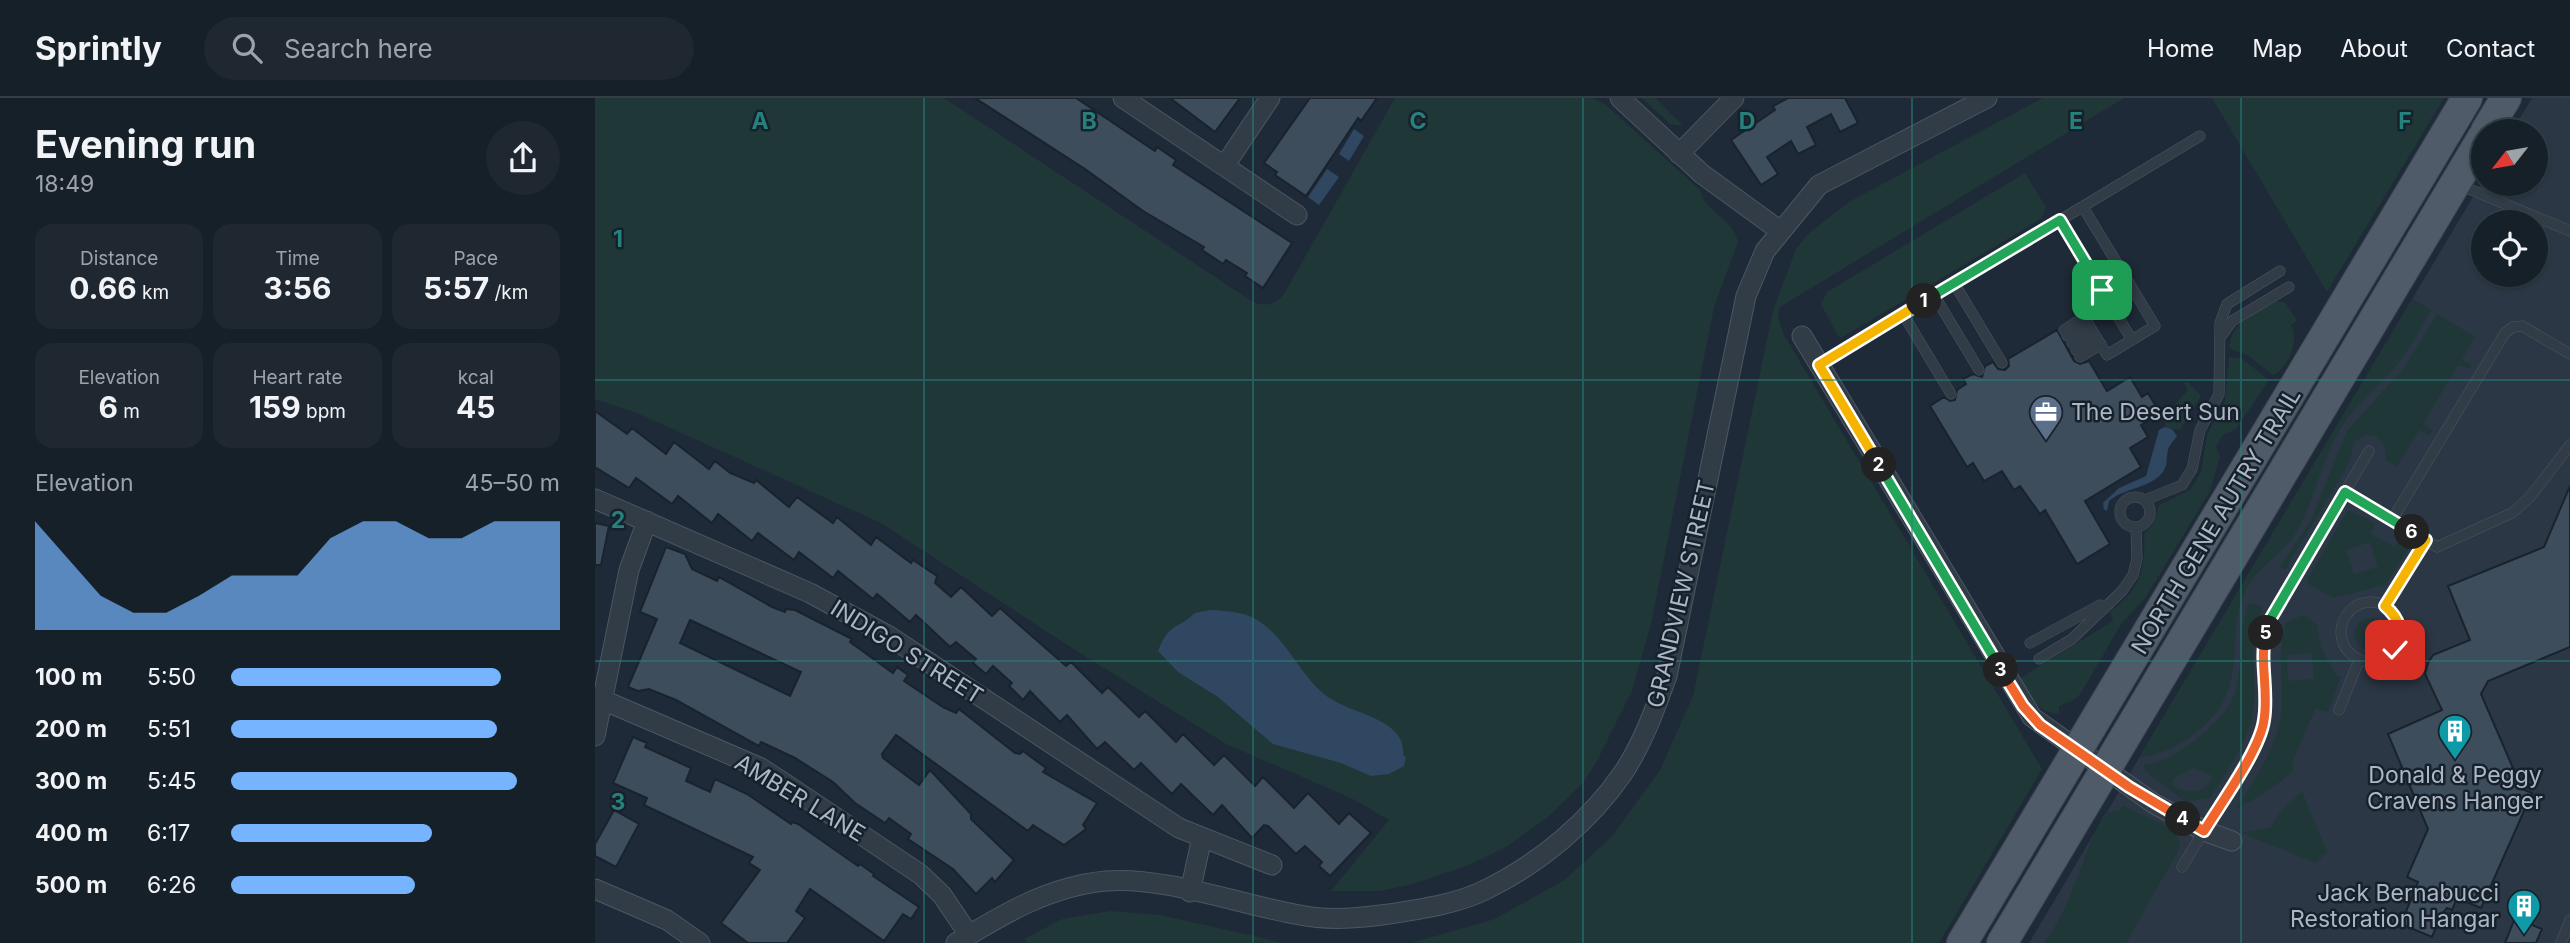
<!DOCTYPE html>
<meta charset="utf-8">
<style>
body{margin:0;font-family:Inter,sans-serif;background:#1f2831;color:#f1f3f6;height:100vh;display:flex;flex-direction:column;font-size:26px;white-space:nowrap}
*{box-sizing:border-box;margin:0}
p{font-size:23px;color:#9ea3a8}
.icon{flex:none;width:38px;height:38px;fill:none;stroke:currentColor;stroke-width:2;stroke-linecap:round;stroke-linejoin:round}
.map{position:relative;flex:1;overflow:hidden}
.sheet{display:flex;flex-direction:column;background:#162029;width:595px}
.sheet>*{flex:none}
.needle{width:46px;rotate:239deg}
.controls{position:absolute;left:1876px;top:21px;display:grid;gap:14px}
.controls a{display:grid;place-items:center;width:77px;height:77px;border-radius:50%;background:#162029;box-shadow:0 2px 5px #0004,0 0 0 2px #353e46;font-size:35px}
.pin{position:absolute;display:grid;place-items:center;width:60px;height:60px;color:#fff;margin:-30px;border-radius:14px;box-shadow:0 4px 10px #0006}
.km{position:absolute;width:35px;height:35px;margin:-18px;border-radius:50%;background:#222;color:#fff;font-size:19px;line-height:35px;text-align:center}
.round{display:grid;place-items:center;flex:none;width:74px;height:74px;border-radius:37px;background:#1f2831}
.head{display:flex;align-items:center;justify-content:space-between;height:119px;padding:0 35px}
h1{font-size:38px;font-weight:700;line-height:52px}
.metrics{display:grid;grid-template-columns:repeat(3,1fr);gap:10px;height:119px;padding:7px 35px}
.metrics div{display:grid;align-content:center;border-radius:18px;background:#1f2831;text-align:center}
.metrics b{font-size:30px;font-weight:700}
.metrics small{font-size:19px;font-weight:400}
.metrics p{font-size:19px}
.chart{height:196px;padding:14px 35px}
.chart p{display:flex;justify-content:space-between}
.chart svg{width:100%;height:126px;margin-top:7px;fill:#76b4ff;opacity:.7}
ul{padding:0 35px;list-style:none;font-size:23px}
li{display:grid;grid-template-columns:112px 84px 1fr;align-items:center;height:52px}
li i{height:18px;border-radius:9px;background:#76b4ff}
header{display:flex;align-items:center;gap:42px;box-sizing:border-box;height:98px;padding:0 35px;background:#162029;border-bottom:2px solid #353e46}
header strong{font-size:33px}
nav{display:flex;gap:38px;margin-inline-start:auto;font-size:24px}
.search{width:490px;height:63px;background:#1f2831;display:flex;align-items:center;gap:18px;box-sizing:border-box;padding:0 24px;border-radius:38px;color:#9ea3a8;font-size:26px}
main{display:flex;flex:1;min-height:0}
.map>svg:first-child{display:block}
</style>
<header>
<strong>Sprintly</strong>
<div class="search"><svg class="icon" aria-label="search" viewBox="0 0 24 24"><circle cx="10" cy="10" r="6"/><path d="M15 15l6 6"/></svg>Search here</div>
<nav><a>Home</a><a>Map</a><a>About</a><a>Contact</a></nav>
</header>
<main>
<section class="sheet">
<div class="head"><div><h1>Evening run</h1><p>18:49</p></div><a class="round"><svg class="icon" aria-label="share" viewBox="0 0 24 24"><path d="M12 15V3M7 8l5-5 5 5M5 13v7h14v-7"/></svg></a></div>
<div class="metrics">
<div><p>Distance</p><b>0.66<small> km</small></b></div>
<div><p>Time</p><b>3:56</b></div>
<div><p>Pace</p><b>5:57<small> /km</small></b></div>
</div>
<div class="metrics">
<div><p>Elevation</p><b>6<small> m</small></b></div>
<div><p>Heart rate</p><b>159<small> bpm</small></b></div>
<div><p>kcal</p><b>45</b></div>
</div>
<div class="chart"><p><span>Elevation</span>45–50 m</p>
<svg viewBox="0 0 160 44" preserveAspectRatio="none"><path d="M0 44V6L10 19L20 32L30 38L40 38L50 32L60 25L70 25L80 25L90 12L100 6L110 6L120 12L130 12L140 6L150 6L160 6V44z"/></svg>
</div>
<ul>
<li><b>100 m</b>5:50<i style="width:82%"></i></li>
<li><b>200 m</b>5:51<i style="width:81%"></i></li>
<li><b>300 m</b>5:45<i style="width:87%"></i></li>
<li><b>400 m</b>6:17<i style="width:61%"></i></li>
<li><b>500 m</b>6:26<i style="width:56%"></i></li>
</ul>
</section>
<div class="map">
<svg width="1975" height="845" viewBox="0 0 1975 845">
<rect width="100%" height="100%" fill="#1e2a37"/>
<path fill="#2b3744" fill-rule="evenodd" d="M1937,0H1975V845H1434L1888,82V86H1941V33H1917ZM1888,124H1941V177H1888Z"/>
<path fill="#203738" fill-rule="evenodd" d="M0,0H349L658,204C670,209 680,207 689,196L800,0H998L1011,7L1105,92C1111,115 1138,120 1143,144L1119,209L1056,526L1037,593L1002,663L987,686L953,719L911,749L874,767L818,786L785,793H736L794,722L758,701L631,646L480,552L286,425L42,315L0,301Z
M1047,0H1060L1088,28L1075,26Z
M1448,0H1529L1185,209L1183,220L1189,237L1447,671L1344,845H816L900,821L971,781L1017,738L1065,672L1098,598L1178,213L1201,151L1214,135L1254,104Z
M1617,0H1849L1732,194Z
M1430,75L1451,109L1446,121L1246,240L1243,238L1226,206L1232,194Z
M1817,201L1836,212C1825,232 1814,252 1799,270C1783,289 1763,304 1749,325C1726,358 1722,401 1700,436C1686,457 1663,469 1651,491C1632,529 1649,572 1625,609C1610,632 1575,657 1547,659L1546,656Z
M1680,203L1690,204L1702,223L1696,227C1704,244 1695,268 1678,277L1652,257L1634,250C1636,224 1660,215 1680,203Z
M1842,216L1880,239L1867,261L1876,267V271L1863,267L1828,326L1838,333L1834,337L1824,332L1802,369L1791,362L1790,348L1781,338L1771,337L1760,343L1753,367L1690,472L1685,469L1716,422L1752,333L1809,270Z
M1634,259L1646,260L1674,282L1640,332L1629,336L1621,348L1625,359L1615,393L1551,499L1526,526L1486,595L1479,602L1464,608V616C1442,615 1436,599 1426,582L1427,579L1518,523L1515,513C1545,494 1551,470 1549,436L1558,426L1564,407L1595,392L1606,374L1612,337L1630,303Z
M1593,284L1606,298L1585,332L1570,329L1571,316L1593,292L1589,285Z
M1753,412L1780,425L1776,436L1799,449L1805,440L1815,448L1790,487L1739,500L1713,486L1712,482ZM1775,444L1783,469L1759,476L1751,452Z
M1658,505L1668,510C1650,552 1665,578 1657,618C1652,647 1630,675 1615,700L1591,704L1550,673L1549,666C1568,666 1578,657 1593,647C1664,598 1635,573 1653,506ZM1598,670L1618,678C1609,697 1596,696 1578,689V681Z
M1708,517L1722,527L1726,550L1742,578H1746L1733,614L1720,611L1698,663V673C1679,690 1662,700 1641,711C1657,684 1679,655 1685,623C1691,589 1680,558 1691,525ZM1717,555L1719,581L1693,583L1692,557Z
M1779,519L1791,528L1792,539L1778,529L1773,530L1770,540L1789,547L1772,553L1762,545L1759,533L1765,523Z
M1707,694L1732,754L1721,765L1646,735L1676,729L1685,714Z
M1528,708L1576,730L1585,743L1583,753L1531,845H1449C1479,806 1486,757 1510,715L1524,713Z
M515,813L565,817L690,845H432L429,841L467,821Z"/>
<path fill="#2f4760" d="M759,31L769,38L754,63L744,56Z
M732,71L744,79L724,107L713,99Z
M1570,329L1577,331L1582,338C1579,343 1574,347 1573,352C1571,361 1573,366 1568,374C1556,390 1529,390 1514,403L1512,413L1509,411L1508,405L1524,390L1551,378L1564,332Z
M615,512C630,513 648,513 662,522C694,541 705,581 736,601C759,616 812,622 808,657L811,659L809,668L794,676L776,678L746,665L678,646L623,599L583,574L563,553C575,523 581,533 600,515Z"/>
<path fill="#3e4d5c" stroke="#19232e" stroke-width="2" fill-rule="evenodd" d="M380,0H481L560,53L562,49L581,62L578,67L697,145L668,190L650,178L652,175L631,162L628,166L607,152L609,149L548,113L490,71Z
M575,0H645L620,34Z
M715,0H782L766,23L763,20L711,98L680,77L682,74L669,65Z
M1193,0H1250L1263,25L1245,34L1236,16L1212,29L1221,47L1203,56L1196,43L1172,59L1183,76L1166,87L1136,42L1180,12L1178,8Z
M1462,232L1479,263L1485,266L1494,263L1512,293L1535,279L1547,299L1553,295L1565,315L1546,327L1553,339L1535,350L1546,369L1490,403L1515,446L1482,466L1450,412L1445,416L1425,388L1419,392L1407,373L1389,383L1378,365L1372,369L1335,308L1349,299L1355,303L1360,302L1362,292L1371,286L1368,281L1378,276L1387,279L1390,268L1398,264L1403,271L1410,272L1414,268L1413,261Z
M0,313L32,336L37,330L71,356L79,344L114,371L120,363L135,375L159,385L161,382L194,409L202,399L238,425L242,419L276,447L281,439L316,465L318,462L342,478L340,485L356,499L366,489L397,518L405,510L471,568L476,564L507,595L513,589L544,619L550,613L581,644L588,636L619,667L629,657L660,688L668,679L699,710L713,695L744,726L754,715L776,735L735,778L724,768L727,764L710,748L701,756L673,728L669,727L657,740L627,707L618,717L586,686L577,696L546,665L539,672L510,644L502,651L472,617L465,624L435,593L428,602L414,588L417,585L398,568L391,576L378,565L381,561L361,544L355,549L321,517L315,524L282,496L278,501L243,473L238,480L204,454L199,462L163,435L157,443L123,416L117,425L83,398L77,406L41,380L34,390L0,369Z
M1975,388V549L1893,583L1886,596L1927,691L1937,695L1886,810L1862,800L1857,812L1852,810L1846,817L1837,839L1806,826L1823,784L1812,779L1833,731L1793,636L1847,612L1830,576L1833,565L1838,557L1875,542L1853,488L1949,449Z
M0,425L14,428L6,467H0Z
M71,449L90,456L97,471L122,483L124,479L177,509L190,514L191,511L200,512L257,541L255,544L298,575L302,569L313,577L309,583L348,609L361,615L364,611L420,655L425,656L428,653L451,670L448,674L502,705L488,727L491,731L469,747L438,727L433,733L301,637L287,656L288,660L324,687L335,672L376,716V721L419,762L400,784L397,780L381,796L358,771L313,741L316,736L294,720L290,725L260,705L238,684L200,660L166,644L164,648L81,602L54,591L43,593L33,589L62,521L45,514ZM95,522L206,574L195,598L85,545Z
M38,639L52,645L50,649L96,670L91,683L115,694L120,681L152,696L196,726L197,724L203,726L263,768L265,766L279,776L278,778L324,809L316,821L308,816L289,843L215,791L201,813L210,820L192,845H153L126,825L165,772L154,765L158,759L49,707L52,700L18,685Z
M19,712L44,726L21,769L0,758V746Z
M1920,820L1947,831L1941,845H1910Z"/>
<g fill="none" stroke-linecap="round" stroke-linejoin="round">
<defs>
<path id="lane" d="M1862,86L1975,133
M1488,109L1560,228L1512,257L1489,219L1537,191
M1465,122L1537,242
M1359,185L1407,265
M1339,197L1384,272
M1308,216L1356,296
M1469,232L1489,219
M1627,237L1637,223L1694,189
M1472,238L1493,225
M1477,245L1497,233
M1481,252L1502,240
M1485,259L1506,246
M1224,267L1605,38
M1750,394L1842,449L1917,415L1935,399L1975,347
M1525 414a15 15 0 1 1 30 0a15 15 0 1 1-30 0Z
M1550,402L1587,387L1597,371L1605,332L1624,296L1625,225L1632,206L1685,173
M1797,422L1910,235L1918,229L1927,228L1975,256
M1746 534a30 30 0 1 1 60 0a30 30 0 1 1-60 0Z
M1790,508L1831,442
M1435,545L1505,507
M1444,561L1477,541L1527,493L1538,477L1542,461L1541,429
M1744,612L1764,562
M1587,769L1665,639L1671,606L1668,549L1676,520L1774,353
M1966,845L1975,822"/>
<path id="street" d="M528,0L702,117
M1025,0L1107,76L1184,132
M1084,56L1139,0
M630,67L675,0
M1207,238L1437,619L1558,705L1609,733L1637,743
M0,401L215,495L294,538L584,730L677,767
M8,602L166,670L189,685L325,776L347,797L374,837
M0,638L34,472L52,423
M0,791L72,822L105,845
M595,794L607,739
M361,845C408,816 455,788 511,783C569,778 646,807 705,817C734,823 765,820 794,816C826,811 863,806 892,791C945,765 995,723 1028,675C1048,645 1060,611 1072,578L1151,198L1170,153L1224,87L1392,0"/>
<path id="primary" d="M1891,33L1911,0
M1367,845L1872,0
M1407,845L1888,39"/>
</defs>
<use href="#lane" stroke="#4c5763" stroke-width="11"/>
<use href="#street" stroke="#4c5763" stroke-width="21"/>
<use href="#primary" stroke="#3b4551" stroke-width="32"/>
<use href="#lane" stroke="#313c47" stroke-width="10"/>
<use href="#street" stroke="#313c47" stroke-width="19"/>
<use href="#primary" stroke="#4f5b68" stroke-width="30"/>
</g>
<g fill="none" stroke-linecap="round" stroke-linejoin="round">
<defs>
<path id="split-1" d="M1329,203L1465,122L1507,192"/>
<path id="split-2" d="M1284,367L1224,267L1329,203"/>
<path id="split-3" d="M1284,367L1406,572"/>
<path id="split-4" d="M1406,572L1428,608L1445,627L1534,689L1588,721"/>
<path id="split-5" d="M1588,721L1609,733C1626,705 1665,652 1669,622C1674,593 1664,563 1671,535"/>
<path id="split-6" d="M1671,535L1676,520L1750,394L1817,434"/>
<path id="split-7" d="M1800,552C1809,534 1805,521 1790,508L1831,442L1817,434"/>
</defs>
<use href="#split-1" stroke="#fff" stroke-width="14"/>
<use href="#split-2" stroke="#fff" stroke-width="14"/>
<use href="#split-3" stroke="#fff" stroke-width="14"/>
<use href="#split-4" stroke="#fff" stroke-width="14"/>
<use href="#split-5" stroke="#fff" stroke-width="14"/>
<use href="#split-6" stroke="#fff" stroke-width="14"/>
<use href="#split-7" stroke="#fff" stroke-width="14"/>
<use href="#split-1" stroke="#22a559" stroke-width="9"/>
<use href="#split-2" stroke="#f5b400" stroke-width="9"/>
<use href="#split-3" stroke="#22a559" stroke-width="9"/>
<use href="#split-4" stroke="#f0652b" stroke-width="9"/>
<use href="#split-5" stroke="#f0652b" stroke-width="9"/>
<use href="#split-6" stroke="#22a559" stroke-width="9"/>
<use href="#split-7" stroke="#f5b400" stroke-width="9"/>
</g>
<path fill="none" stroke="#26807b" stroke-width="2" stroke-opacity="0.55" d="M329,0V845M658,0V845M988,0V845M1317,0V845M1646,0V845M0,282H1975M0,563H1975"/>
<defs>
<symbol id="office-pin" viewBox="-11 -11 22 30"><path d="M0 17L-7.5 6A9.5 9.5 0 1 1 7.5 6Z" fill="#5c6f8a" stroke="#17212c"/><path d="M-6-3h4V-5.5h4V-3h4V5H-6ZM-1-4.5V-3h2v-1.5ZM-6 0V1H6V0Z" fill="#fff"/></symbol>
<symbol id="building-pin" viewBox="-11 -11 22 30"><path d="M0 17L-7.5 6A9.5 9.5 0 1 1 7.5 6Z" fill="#0f9aa8" stroke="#17212c"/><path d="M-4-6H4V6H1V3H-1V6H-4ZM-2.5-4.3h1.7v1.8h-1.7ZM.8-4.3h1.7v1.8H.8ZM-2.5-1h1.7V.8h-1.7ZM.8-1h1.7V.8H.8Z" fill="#fff"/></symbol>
</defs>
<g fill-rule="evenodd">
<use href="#office-pin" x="1432" y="295" width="38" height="52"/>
<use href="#building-pin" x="1841" y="614" width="38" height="52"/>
<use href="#building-pin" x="1910" y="789" width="38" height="52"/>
</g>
<g text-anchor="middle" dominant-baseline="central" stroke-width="5" stroke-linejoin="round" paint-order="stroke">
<g font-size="23" fill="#abb7c5" stroke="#17212c" text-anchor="start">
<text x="1476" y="314">The Desert Sun</text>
<text x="1860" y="677" text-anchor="middle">Donald &amp; Peggy<tspan x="1860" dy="26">Cravens Hanger</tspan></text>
<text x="1904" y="795" text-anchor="end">Jack Bernabucci<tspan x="1904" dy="26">Restoration Hangar</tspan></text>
</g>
<g font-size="23" fill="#abb7c5" stroke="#17212c">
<text transform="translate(1621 423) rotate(-59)">NORTH GENE AUTRY TRAIL</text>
<text transform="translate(1086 496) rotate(-77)">GRANDVIEW STREET</text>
<text transform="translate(312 554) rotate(32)">INDIGO STREET</text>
<text transform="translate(205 700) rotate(31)">AMBER LANE</text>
</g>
</g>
<g font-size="23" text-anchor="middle" font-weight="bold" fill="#26807b" stroke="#17212c" stroke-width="5" stroke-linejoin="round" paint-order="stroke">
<text x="165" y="31">A</text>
<text x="494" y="31">B</text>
<text x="823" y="31">C</text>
<text x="1152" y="31">D</text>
<text x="1481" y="31">E</text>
<text x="1810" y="31">F</text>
<text x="23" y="149">1</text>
<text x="23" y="430">2</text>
<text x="23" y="712">3</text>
</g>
</svg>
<div class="controls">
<a><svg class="needle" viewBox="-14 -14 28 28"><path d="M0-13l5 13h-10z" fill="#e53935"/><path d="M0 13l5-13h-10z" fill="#9ea3a8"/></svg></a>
<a><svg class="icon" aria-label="locate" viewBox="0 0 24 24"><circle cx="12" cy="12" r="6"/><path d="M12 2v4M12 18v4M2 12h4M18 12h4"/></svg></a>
</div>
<div class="pin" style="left:1507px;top:192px;background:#1e9e55"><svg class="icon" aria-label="arrive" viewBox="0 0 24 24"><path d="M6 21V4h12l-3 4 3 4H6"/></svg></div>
<div class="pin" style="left:1800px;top:552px;background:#d93025"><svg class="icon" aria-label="check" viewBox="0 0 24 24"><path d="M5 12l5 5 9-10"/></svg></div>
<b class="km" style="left:1329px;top:203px">1</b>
<b class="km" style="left:1284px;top:367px">2</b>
<b class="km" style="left:1406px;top:572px">3</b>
<b class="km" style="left:1588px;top:721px">4</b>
<b class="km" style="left:1671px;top:535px">5</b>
<b class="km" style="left:1817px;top:434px">6</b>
</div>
</main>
